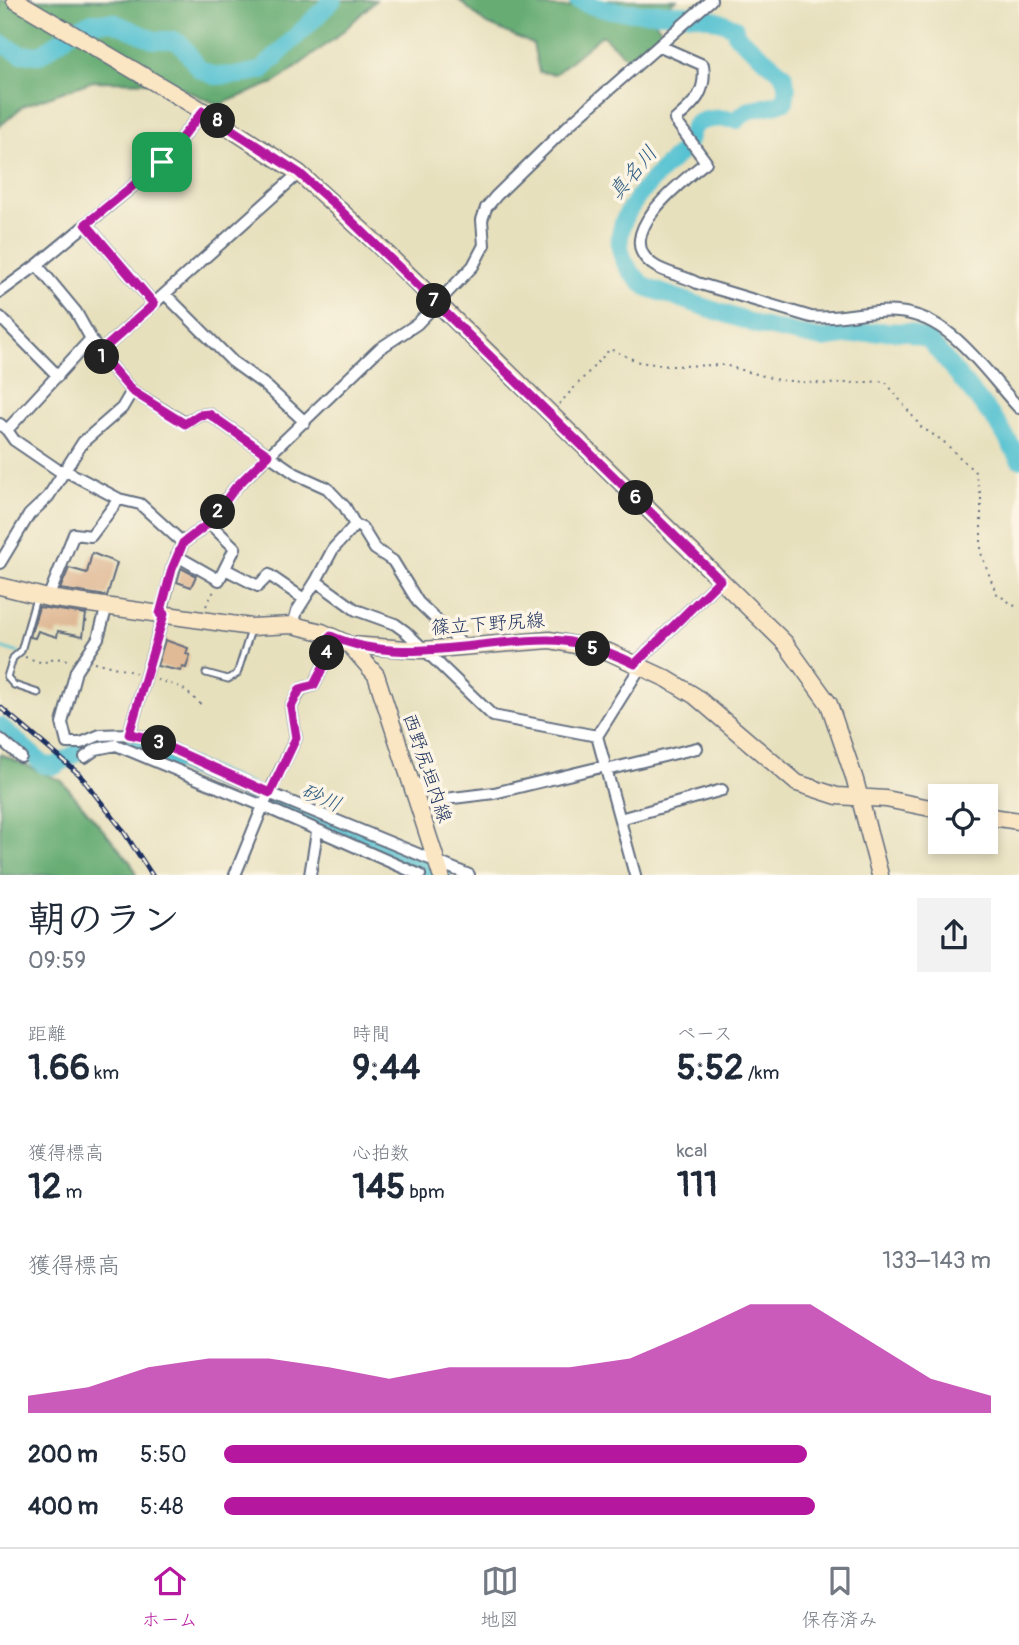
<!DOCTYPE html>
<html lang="ja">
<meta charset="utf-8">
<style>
body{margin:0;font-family:Pangolin,"Klee One",sans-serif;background:#f2f2f3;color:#1f2937;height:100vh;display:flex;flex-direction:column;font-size:26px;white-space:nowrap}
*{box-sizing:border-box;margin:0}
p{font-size:23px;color:#747a83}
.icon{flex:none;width:38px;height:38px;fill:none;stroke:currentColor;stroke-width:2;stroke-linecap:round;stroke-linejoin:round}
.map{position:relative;height:875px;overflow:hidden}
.sheet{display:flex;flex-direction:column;background:#fff;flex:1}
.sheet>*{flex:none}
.fabs{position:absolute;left:928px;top:784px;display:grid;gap:14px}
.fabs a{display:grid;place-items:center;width:70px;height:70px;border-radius:0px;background:#fff;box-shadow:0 4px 10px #0003;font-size:35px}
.pin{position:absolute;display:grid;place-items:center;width:60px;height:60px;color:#fff;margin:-30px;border-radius:14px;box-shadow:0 4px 10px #0006}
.km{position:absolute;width:35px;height:35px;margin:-18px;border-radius:50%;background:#222;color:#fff;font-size:19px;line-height:35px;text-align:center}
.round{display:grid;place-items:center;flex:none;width:74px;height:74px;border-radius:0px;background:#f2f2f3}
.head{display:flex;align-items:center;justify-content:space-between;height:119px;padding:0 28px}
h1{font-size:38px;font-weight:700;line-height:52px}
.figures{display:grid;grid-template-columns:repeat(3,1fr);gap:10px;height:119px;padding:7px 28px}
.figures div{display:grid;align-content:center}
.figures b{font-size:35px;font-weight:700}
.figures small{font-size:19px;font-weight:400}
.figures p{font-size:19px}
.chart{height:196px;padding:14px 28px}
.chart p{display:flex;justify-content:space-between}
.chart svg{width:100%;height:126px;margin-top:7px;fill:#b5179e;opacity:.7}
ul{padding:0 28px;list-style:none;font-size:23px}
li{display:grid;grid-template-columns:112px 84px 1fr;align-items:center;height:52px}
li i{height:18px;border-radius:9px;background:#b5179e}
.tabs{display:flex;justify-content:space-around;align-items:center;height:98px;border-top:2px solid #e0e1e3;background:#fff;font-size:19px;color:#747a83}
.tabs a{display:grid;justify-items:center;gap:4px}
.tabs .current{color:#b5179e}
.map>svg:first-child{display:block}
</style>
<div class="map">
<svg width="1019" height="875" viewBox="0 0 1019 875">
<rect width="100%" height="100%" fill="#fcf5e5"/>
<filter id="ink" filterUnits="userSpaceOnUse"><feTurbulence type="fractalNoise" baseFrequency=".0143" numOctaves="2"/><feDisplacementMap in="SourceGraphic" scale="14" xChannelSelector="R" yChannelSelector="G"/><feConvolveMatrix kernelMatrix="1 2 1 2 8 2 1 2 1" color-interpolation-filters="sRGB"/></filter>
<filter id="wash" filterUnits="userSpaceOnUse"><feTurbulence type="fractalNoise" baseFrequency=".00686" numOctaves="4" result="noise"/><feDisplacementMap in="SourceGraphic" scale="28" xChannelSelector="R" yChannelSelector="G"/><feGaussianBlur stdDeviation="1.57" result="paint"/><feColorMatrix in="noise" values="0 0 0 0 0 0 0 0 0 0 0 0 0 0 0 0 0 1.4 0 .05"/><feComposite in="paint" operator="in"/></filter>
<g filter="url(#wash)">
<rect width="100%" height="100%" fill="#e7e0bd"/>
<path fill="#66ac73" stroke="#406e68" stroke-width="2" d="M0,0H376L338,36L276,82L219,105L167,82L93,81L23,106L0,126Z
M459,0H539L541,6L568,8L578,0H676L651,16L663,32L628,59L602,35L555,74L539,72L533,44L485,23Z
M0,754L62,781L131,863L136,875H0Z"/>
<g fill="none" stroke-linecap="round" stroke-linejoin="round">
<path stroke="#57c2d2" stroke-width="2.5" d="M0,647L23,654"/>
<path stroke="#57c2d2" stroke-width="18" d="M577,0C631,25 683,0 735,28L736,35L783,74L787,88L785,101C768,110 750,103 737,120C725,118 712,117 700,122C687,127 693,140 685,148C645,186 583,239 648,288L761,326L822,339L882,331L906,332L929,340L999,425L1019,459
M0,43L21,54L40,55L76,29L92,22H113L154,40H174L182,45L199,69L215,76L241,75L262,70L333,0
M0,726L44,765L55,766L98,740L117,738L133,742L442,875"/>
</g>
<g id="blocks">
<path fill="#e0b996" d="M92,553L117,563L107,596L60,589L69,568L87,573Z
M181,568L196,576L191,587L177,582Z
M39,607L86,614L83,636L58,631L57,637L38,631L35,638L30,637Z
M165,640L188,648L186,654L190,655L186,668L182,667L181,671L157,666Z"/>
</g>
</g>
<g filter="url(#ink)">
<use href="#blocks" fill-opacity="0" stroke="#626d7f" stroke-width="2"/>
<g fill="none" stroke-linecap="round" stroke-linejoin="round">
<defs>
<path id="lane" d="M36,598L21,651L13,658L7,677L14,685L38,693
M206,673L228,679L237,674L251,630"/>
<path id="street" d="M660,46L703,65C707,92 695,103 675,120L706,162C685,179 611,234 652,264C665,274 683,275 697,283L811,317C840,320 869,309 898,312C952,316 985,372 1019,408
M86,224L154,304
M37,265L162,162L203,111
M0,292L37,265L76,312L99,353L132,391L185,423L199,415L209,414L296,474L327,488L345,507L355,525L333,549L316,581L356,610L395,624L406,632L493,716L597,736
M166,295L233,362L265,385L305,422
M0,317L58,376
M99,353L299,173
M0,424L7,430L89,341
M7,430L14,440L58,470H64L119,499L140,504L183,543
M355,525L362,528L375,549L393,561L418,602L465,647
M177,556L219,580L235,548L209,523
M0,563L29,515L48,497L83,442L122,408L132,391
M225,569L258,586L269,575L304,599
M48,598L74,534L91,536L119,499
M107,606L98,638L76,671L62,723L67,743H81L100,735L129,734L164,614
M161,614L172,569L183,543L204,527L235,488L379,349L417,324L473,266L484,245L482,220L486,208L496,196L571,123L711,0
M293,625L297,611L316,581
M635,664L720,580
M129,734L148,738L269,793L469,875
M0,739L21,757
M85,757L96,749L116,745L263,806L296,738L291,707L301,689L314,685L324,665L331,636
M606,770L697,748
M408,779L445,799L494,793L605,766
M620,819L722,790
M235,875L263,806L420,875
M310,875L317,832
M635,875L597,736L641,666"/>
<path id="secondary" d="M15,0L203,111L299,173L377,244L785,643L829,704L855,780L880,875
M0,586L48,598L251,627L293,625L322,632L350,645L422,650L550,640L609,652L667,679L695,696L797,783L837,796L886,799L940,810
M350,645L376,675L441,875
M985,816L1019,821"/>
</defs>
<use href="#lane" stroke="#626d7f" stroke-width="9"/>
<use href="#street" stroke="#626d7f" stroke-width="14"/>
<use href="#secondary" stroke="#626d7f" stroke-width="19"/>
<path stroke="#626d7f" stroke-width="2" stroke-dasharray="2 5" stroke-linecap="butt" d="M559,404L610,349L639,362L669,366L724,365L778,380L828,384L885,381L921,427L943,441L975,472L981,497V553L996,593L1019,609
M206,606L215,589
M86,622L88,615
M25,657L43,663L54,658L70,660
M94,662L136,673
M157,680L181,687L204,707"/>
<use href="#lane" stroke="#fff" stroke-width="5"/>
<use href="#street" stroke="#fff" stroke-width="10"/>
<use href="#secondary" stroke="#fbe6c4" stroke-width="16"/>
<defs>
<path id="rail" d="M0,707L79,774L122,829L152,875"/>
</defs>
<use href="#rail" stroke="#1b2f5e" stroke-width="5"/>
<use href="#rail" stroke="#fcf5e5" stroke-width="2.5" stroke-dasharray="8" stroke-linecap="butt"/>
</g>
</g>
<g fill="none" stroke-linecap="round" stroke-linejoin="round" filter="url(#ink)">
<defs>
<path id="route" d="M203,111L299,173L331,201L720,580L635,664C610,652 577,640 548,640C477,640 398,666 331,636L324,665L314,685L300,689L291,707L296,738L270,793L148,738L129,734L164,614H160L172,569L183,543L209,523L235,488L268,455L209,414L199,415L185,424L132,391L99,353L154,304L86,224L162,162Z"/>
</defs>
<use href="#route" stroke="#fff" stroke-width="14"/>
<use href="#route" stroke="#b5179e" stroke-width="9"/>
</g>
<g text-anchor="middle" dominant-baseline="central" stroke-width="7" stroke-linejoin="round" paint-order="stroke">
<g font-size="19" fill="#1b2f5e" stroke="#fcf5e5">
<text transform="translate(488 624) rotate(-4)">篠立下野尻線</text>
<text transform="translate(427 768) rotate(71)">西野尻垣内線</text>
</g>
<g font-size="21" font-style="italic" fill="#2d5b81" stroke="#fcf5e5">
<text transform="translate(633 173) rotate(-50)">真名川</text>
<text transform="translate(321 798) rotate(23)">砂川</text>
</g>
</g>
</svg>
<div class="fabs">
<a><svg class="icon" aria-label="locate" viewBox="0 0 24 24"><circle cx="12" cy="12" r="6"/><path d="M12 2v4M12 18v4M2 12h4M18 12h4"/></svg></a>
</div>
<div class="pin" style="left:162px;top:162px;background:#1e9e55"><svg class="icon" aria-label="arrive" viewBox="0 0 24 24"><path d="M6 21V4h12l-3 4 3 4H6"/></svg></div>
<b class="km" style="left:102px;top:357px">1</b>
<b class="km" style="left:218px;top:512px">2</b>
<b class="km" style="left:159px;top:743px">3</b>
<b class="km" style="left:327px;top:653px">4</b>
<b class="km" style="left:593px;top:649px">5</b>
<b class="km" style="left:636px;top:498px">6</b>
<b class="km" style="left:434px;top:301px">7</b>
<b class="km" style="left:218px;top:121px">8</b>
</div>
<section class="sheet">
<div class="head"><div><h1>朝のラン</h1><p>09:59</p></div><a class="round"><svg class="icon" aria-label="share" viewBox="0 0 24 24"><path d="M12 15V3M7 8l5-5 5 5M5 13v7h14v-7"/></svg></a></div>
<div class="figures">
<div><p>距離</p><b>1.66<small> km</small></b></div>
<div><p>時間</p><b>9:44</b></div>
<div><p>ペース</p><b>5:52<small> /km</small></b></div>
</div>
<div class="figures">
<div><p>獲得標高</p><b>12<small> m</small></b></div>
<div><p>心拍数</p><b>145<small> bpm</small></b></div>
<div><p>kcal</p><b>111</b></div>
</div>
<div class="chart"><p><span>獲得標高</span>133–143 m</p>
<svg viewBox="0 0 160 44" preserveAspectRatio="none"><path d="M0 44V38L10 35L20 28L30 25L40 25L50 28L60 32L70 28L80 28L90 28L100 25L110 16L120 6L130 6L140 19L150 32L160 38V44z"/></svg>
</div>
<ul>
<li><b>200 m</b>5:50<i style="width:76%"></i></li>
<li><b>400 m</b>5:48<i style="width:77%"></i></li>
</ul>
</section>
<nav class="tabs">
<a class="current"><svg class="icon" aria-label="home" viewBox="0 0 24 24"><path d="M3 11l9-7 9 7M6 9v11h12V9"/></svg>ホーム</a>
<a><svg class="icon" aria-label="map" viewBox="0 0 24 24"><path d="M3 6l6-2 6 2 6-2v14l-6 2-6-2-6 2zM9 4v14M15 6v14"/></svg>地図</a>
<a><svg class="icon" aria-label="saved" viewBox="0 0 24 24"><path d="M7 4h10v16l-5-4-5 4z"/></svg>保存済み</a>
</nav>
